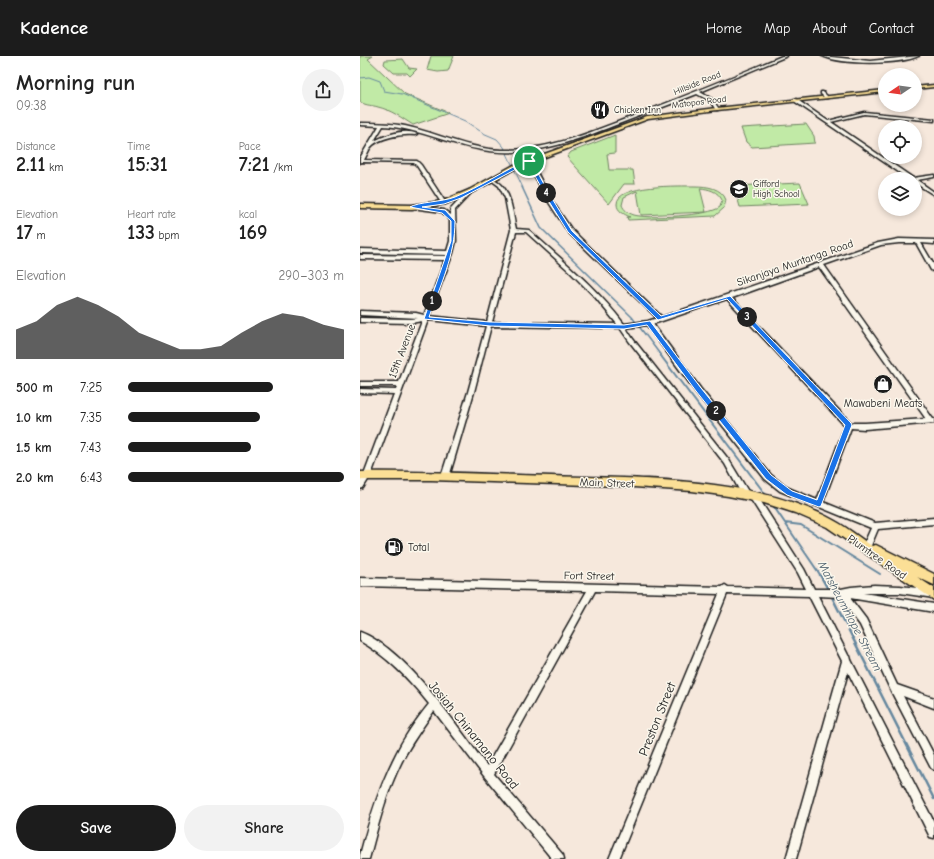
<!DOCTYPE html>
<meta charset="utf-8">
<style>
body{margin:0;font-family:"Comic Neue",sans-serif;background:#f2f2f2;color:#222;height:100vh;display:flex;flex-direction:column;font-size:15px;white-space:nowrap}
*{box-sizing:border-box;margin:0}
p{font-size:13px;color:#767676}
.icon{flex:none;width:22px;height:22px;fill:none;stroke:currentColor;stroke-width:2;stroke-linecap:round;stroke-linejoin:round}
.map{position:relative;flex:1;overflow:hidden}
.drawer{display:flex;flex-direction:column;background:#fff;width:360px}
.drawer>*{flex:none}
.needle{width:26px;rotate:257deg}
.tools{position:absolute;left:518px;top:12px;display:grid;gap:8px}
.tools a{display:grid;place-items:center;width:44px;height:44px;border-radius:50%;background:#fff;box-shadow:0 2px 6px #0003;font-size:20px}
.pin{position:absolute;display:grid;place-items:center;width:34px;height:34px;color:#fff;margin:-17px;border:2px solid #fff;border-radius:50%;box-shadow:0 1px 4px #0007}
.km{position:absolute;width:20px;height:20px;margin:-10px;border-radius:50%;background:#222;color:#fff;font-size:11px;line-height:20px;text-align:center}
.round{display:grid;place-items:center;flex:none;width:42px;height:42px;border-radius:21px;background:#f2f2f2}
.headline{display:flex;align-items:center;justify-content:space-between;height:68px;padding:0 16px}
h1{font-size:22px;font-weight:600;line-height:30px}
.stats{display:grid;grid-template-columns:repeat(3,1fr);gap:6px;height:68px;padding:4px 16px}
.stats div{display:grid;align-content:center}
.stats b{font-size:20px;font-weight:600}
.stats small{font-size:11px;font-weight:400}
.stats p{font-size:11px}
.chart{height:112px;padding:8px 16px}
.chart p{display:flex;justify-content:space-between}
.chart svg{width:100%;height:72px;margin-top:4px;fill:#1c1c1c;opacity:.7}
.primary-button{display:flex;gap:8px;margin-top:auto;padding:8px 16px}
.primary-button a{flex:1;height:46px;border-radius:24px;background:#1c1c1c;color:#fff;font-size:16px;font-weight:600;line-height:46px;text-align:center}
.primary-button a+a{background:#f2f2f2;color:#222}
ul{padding:0 16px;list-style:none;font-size:13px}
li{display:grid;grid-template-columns:64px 48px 1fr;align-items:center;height:30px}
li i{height:10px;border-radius:5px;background:#1c1c1c}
header{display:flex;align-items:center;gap:24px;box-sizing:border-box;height:56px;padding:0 20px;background:#1c1c1c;color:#fff}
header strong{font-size:19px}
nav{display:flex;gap:22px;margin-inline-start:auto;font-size:14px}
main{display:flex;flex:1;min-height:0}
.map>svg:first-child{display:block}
</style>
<header>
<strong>Kadence</strong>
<nav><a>Home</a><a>Map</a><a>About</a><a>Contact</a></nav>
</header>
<main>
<section class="drawer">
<div class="headline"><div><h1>Morning run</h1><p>09:38</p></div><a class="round"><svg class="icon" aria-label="share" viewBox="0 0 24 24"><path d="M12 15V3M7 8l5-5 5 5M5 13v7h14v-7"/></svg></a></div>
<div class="stats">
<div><p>Distance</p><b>2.11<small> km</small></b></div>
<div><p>Time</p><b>15:31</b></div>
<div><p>Pace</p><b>7:21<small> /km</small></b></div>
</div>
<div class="stats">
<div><p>Elevation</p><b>17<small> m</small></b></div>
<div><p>Heart rate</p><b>133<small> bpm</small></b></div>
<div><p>kcal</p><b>169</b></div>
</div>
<div class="chart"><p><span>Elevation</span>290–303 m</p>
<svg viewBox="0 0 160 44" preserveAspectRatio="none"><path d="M0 44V26L10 21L20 11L30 6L40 11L50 18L60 28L70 33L80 38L90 38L100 36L110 28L120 21L130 16L140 18L150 23L160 26V44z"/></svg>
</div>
<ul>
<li><b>500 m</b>7:25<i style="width:67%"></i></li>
<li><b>1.0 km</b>7:35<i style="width:61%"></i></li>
<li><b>1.5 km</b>7:43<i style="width:57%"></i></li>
<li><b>2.0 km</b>6:43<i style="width:100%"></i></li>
</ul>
<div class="primary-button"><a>Save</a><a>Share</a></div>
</section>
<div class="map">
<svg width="574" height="803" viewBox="0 0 574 803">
<rect width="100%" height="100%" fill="#f6e8dc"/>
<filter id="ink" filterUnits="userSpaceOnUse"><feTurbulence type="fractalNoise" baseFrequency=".025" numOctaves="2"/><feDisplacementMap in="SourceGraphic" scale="8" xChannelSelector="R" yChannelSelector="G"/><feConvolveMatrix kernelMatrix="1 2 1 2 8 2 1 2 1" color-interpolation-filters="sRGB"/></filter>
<g filter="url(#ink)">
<path fill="#c1eaa6" stroke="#6e8361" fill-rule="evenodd" d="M0,0H13L8,3L45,38L89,57L53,69C42,62 31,54 18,51C12,49 7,50 0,46Z
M71,0H94L88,15L78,16L67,14Z
M43,3L49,12L57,13L50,20L47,17H34L24,8L25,4Z
M446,68L454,80L455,87L392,91L386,86L381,72Z
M255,79V97L247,98L249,114H273L275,128H264L249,148L207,101L211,96Z
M440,127L449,148L380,151L374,130Z
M335,130C347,130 362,132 366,144L364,152L355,160L268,164L267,161H270C264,158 257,155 257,148C256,128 321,130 335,130ZM340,132C349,133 358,135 362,144L360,151C350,160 287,163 274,159C268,157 264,154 262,149L264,141L277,135L281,159L346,156Z"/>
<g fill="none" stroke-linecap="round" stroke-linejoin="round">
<path stroke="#65879e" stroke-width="1" d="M0,22L9,21L20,25L24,35L42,38L105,65L123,77L137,83L144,91L163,132"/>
<path stroke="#65879e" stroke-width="1.5" d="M162,131L181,172L272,261L302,301"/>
<path stroke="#65879e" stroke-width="2" d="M301,300L406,439
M412,448L461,520
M425,467L441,469L520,518"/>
<path stroke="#65879e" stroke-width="2.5" d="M460,519L469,535
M471,539L574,743"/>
<defs>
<path id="minor" d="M422,0H427L340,36L352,43L359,53L358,54H356L350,45L337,38C312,48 286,57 261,67C219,83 175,101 129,95C93,91 60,72 23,70L14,85C26,79 45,72 57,78L55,79C42,78 19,81 10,92C8,96 6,100 4,104L57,105L61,109L84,144V145H80L57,110L54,107L2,106L0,107V102L19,70L0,69V67C15,67 30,67 45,70C78,77 108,93 142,94C189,95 233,75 276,59C325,40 373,21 422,0Z
M462,0L510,5L559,0C540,9 481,9 462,0Z
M461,36H463L467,40V42H465L461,38Z
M434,43H436L468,65L504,56L574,63V65L504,58L471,66L553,122L574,119V121L557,124L574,136V139L555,127V123H549L434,45Z
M167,104L171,105L192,145L212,174L302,261L518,187L539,183L574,184V188L561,187L574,209V216L571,214L556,187H539L521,189L464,209L573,363H574V367L505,373L491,372L463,446L515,467L574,462V468L518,473L510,492L507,493L504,492L503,490L511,472L420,435L405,423L336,336L287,269L266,272L273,283L369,404L389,437L390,439L389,441H383L365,408L269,285L260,272L131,270L114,336L89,421L88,423H82L81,421L108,336L126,270L68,264L11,419L3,432L0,433V424L4,418L34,338L0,337V333L36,334L37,330H0V326H39L62,265L51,267L0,266V262L51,263L58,262L0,259V255L56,257L64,259L85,204L0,203V199L86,200V199L0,197V193L87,195L90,185V164L82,156L52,152L50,151V150L84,154L91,159V153L109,134L113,135L95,154L96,185L93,197L69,260L127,266L151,174L145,142L139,130L131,124L133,123C151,130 152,155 156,173L169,174C202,204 237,232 264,268L288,265L297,262L208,176L188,145L167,105ZM156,176H166L208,214L235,241L257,268L132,266ZM459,211L566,363L505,367H491L372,242ZM367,243L485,370L457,444L426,431L411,419L340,332L293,268Z
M393,437L396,438L444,513L454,533H481L491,531L514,529L540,530L574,534V542L540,537H503L574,548V556L490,542L506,563L537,629L574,642V652L543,640L574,699V714L571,712L531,635L500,569L479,541L458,540L488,599L490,600L491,604L574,766V782L570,781L488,616L436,803H426L482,605L449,540L367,538L259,803H249L359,538L235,535L134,718L203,799L204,803H192L124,720L74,655C62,672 50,689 41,707C26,737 18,770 9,803H0V799C9,765 19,731 35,700C44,681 56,664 69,648C49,623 27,600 0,585V576C47,594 97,670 127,710L227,535L0,530V522L362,531L365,529L368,531L446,533L438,517L390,442L389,440L390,438Z"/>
<path id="major" d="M574,29V31L555,33V31Z
M525,34V36L357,54L288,63L158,111L113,136L86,148L52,153L0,152V148L52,149L83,145L109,134L154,109L287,61L357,52Z"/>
<path id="highway" d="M0,416C64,415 127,418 191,420C280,423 395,420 475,465C488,472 500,482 512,490L516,489L574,518V529L557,521L574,532V544L467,471L435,457L404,447L368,440L332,435L260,430L71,424H0Z"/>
</defs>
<use href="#minor" stroke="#1c1c1c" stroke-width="3"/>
<use href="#major" stroke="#1c1c1c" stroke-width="3"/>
<use href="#highway" stroke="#1c1c1c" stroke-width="3"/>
<use href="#minor" fill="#fbf7ec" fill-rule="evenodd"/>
<use href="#major" fill="#fbdf96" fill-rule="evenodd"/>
<use href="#highway" fill="#fbdf96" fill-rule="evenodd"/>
</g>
</g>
<path fill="#1a73e8" stroke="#fff" fill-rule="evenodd" d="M168,104L171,105L193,144L212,175L301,260L370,240L491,367L492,369L461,450L459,451L427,439L406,423L336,335L287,269L264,273L130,270L64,263L91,185V165L82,157L50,151C58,146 82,146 95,141C120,131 143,115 168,104ZM168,107L188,144L208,176L298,264L367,243L485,369L457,444L432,435L411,419L341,332L290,265L264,269L130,266L69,261C81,228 95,199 95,165L85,154L62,151L84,148L101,142Z"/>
<defs>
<symbol id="restaurant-disc" viewBox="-11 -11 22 22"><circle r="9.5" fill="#1c1c1c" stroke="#fbf7ec"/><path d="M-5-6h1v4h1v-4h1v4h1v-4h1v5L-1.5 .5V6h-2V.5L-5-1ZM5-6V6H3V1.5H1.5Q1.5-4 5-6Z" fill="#fff"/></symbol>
<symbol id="school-disc" viewBox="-11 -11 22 22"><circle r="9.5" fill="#1c1c1c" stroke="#fbf7ec"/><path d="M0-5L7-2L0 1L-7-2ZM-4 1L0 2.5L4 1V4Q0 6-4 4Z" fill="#fff"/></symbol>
<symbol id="shop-disc" viewBox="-11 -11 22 22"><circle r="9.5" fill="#1c1c1c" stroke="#fbf7ec"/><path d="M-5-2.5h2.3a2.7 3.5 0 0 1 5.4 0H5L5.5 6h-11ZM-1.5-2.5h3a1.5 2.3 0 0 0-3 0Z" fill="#fff"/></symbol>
<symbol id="fuel-disc" viewBox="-11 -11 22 22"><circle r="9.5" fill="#1c1c1c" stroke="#fbf7ec"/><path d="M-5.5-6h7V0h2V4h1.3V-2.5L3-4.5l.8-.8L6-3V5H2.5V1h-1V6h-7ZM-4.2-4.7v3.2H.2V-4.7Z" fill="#fff"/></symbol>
</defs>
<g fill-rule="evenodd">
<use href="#restaurant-disc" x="229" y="43" width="22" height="22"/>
<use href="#school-disc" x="368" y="122" width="22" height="22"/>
<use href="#shop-disc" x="512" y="317" width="22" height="22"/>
<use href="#fuel-disc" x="23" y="480" width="22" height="22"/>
</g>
<g text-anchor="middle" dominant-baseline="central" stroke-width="3" stroke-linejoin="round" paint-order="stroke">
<g font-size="9" fill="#1c1c1c" stroke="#fbf7ec">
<text transform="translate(337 27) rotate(-22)">Hillside Road</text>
<text transform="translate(339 46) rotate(-7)">Matopos Road</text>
</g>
<g font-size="9" fill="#1c1c1c" stroke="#fbf7ec" text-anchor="start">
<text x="254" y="54">Chicken Inn</text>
<text x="393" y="128">Gifford<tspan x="393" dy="10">High School</tspan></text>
</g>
<g font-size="11" fill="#1c1c1c" stroke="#fbf7ec">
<text transform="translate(435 207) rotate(-19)">Sikanjaya Muntanga Road</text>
<text transform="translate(42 295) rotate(-69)">15th Avenue</text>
<text transform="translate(247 427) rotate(2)">Main Street</text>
<text transform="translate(517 501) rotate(35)">Plumtree Road</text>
<text transform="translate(229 520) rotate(1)">Fort Street</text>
</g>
<g font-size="11" fill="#1c1c1c" stroke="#fbf7ec">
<text x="523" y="347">Mawabeni Meats</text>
<text x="48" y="491" text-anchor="start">Total</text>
</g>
<g font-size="12" font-style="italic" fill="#475a68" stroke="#fbf7ec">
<text transform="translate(490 560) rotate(62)">Matsheumhlope Stream</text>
</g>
<g font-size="13" fill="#1c1c1c" stroke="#fbf7ec">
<text transform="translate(297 663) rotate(-68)">Preston Street</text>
<text transform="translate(114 679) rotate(51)">Josiah Chinamano Road</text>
</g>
</g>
</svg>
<div class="tools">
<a><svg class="needle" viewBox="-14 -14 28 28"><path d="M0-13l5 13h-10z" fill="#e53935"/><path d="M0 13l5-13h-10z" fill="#767676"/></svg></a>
<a><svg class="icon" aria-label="locate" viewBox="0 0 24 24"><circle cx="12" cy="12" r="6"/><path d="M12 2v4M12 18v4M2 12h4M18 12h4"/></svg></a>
<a><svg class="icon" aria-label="layers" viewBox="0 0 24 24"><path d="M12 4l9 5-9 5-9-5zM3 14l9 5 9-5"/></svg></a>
</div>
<div class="pin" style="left:169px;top:105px;background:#1e9e55"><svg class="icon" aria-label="arrive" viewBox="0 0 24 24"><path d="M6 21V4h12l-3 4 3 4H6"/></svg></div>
<b class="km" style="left:72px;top:245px">1</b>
<b class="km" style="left:356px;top:355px">2</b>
<b class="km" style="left:387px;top:261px">3</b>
<b class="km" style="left:186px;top:137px">4</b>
</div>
</main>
